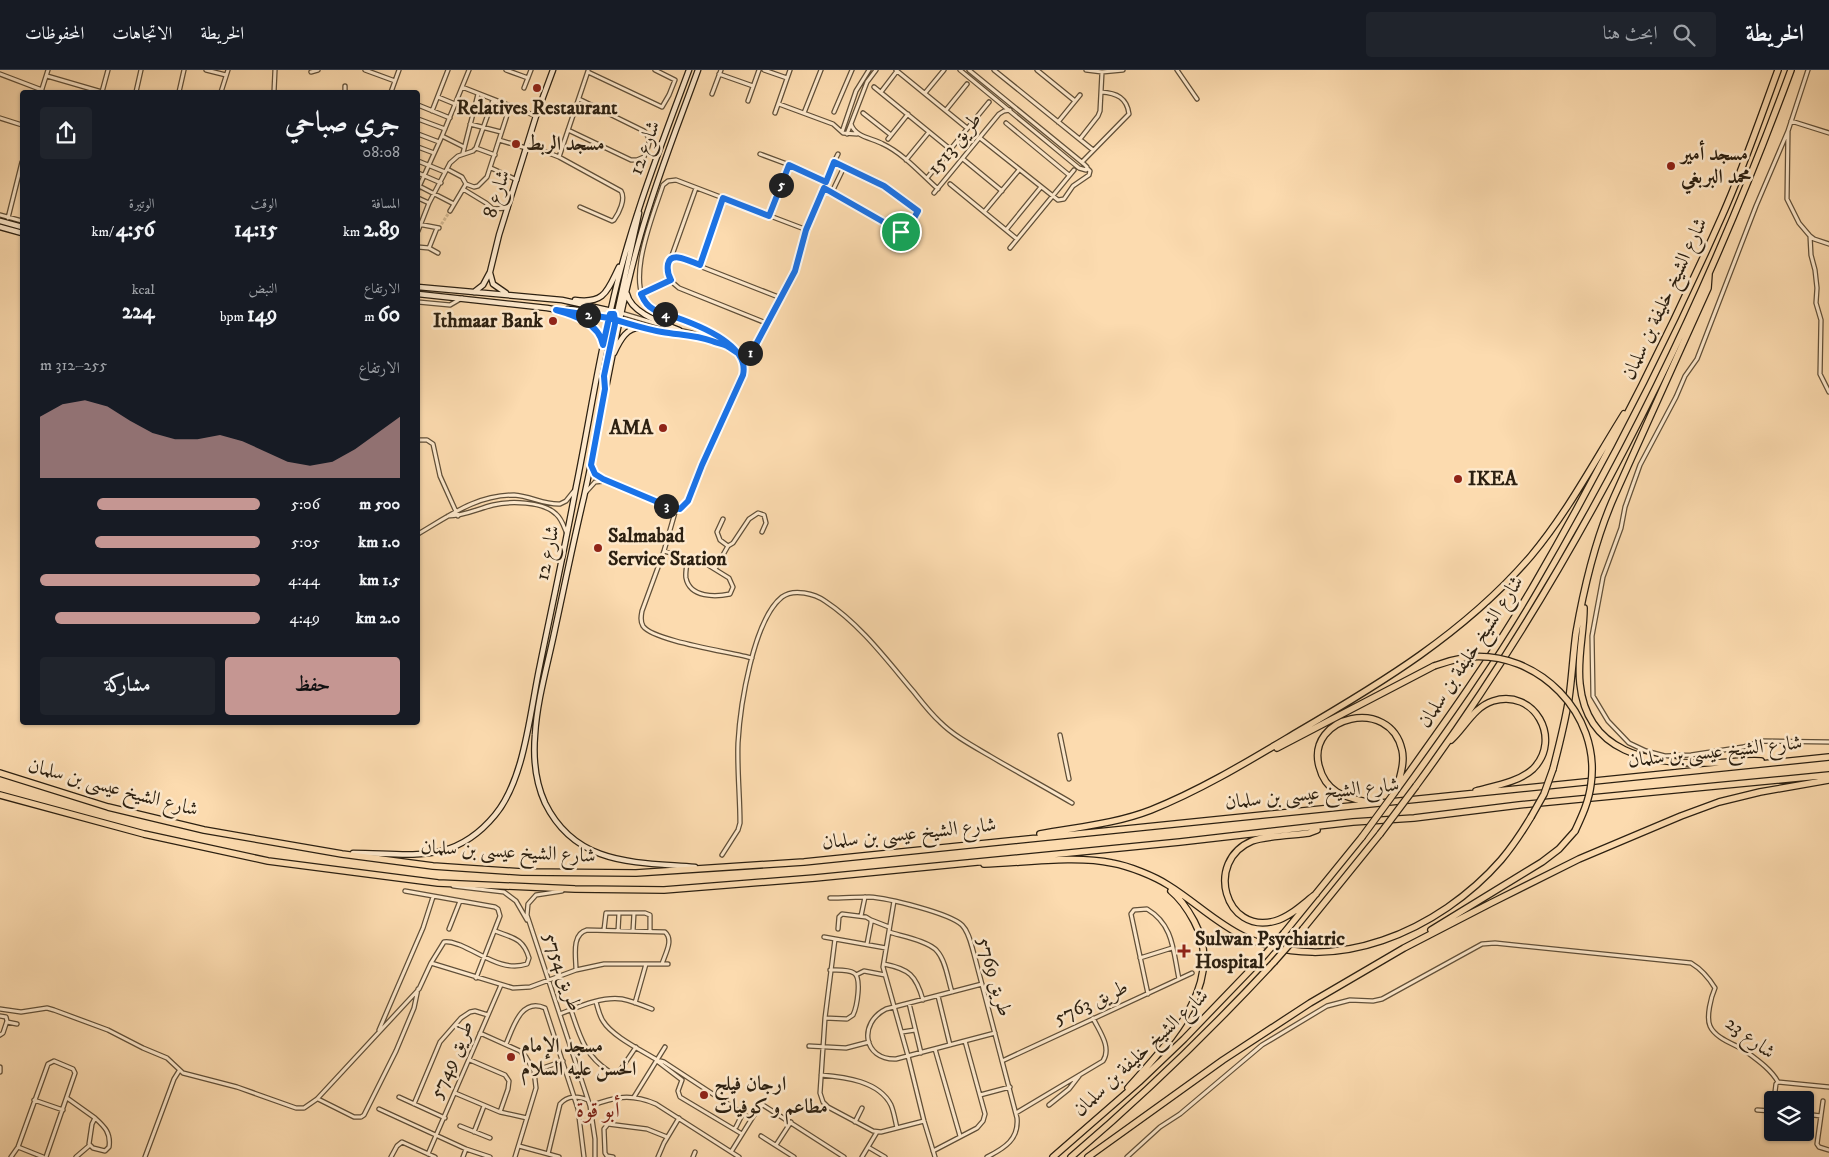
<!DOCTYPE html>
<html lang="ar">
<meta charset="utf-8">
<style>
body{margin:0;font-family:"IM FELL DW Pica",Amiri,serif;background:#20242c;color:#f1f3f6;direction:rtl;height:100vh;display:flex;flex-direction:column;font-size:19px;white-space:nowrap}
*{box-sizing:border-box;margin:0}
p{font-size:16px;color:#9ea1a6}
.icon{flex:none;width:28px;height:28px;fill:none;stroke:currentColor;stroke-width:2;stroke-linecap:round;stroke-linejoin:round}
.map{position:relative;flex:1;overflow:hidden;direction:ltr}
.sheet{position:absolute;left:20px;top:20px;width:400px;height:635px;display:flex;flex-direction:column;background:#171b24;border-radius:5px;box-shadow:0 1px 4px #0004;direction:rtl}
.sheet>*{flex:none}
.fabs{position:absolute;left:1764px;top:1021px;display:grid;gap:10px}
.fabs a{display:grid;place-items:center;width:50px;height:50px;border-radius:5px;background:#171b24;box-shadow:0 1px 4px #0004;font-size:25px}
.pin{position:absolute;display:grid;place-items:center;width:42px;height:42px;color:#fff;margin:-21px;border:2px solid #fff;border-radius:50%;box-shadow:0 1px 5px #0007}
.km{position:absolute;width:25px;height:25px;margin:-12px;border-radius:50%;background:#222;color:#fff;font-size:14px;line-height:25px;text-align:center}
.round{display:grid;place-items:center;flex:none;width:52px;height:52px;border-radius:5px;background:#20242c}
.head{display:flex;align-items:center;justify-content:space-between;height:85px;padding:0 20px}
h1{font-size:28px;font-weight:700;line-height:38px}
.stats{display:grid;grid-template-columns:repeat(3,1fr);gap:8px;height:85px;padding:5px 20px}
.stats div{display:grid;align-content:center}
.stats b{font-size:21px;font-weight:700}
.stats small{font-size:14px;font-weight:400}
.stats p{font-size:14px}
.chart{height:140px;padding:10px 20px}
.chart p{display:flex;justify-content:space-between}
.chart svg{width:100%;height:90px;margin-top:5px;fill:#c59692;opacity:.7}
.action{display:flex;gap:10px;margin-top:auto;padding:10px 20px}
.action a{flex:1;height:58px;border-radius:5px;background:#c59692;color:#111;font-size:20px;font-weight:700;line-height:58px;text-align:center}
.action a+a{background:#20242c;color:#f1f3f6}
ul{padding:0 20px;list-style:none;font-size:16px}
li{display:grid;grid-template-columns:80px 60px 1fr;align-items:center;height:38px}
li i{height:12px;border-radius:6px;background:#c59692}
header{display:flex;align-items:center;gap:30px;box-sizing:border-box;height:70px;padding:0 25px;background:#171b24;border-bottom:1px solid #363941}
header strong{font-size:24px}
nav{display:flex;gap:28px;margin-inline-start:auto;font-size:18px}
.search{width:350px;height:45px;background:#20242c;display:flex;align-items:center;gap:12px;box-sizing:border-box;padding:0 18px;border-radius:5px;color:#9ea1a6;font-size:19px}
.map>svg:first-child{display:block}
</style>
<header>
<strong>الخريطة</strong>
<div class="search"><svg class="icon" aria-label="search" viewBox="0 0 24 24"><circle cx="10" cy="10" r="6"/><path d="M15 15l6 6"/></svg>ابحث هنا</div>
<nav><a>الخريطة</a><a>الاتجاهات</a><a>المحفوظات</a></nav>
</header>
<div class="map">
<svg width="1829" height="1087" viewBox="0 0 1829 1087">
<rect width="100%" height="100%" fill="#fcdbaf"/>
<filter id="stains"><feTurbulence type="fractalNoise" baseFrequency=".004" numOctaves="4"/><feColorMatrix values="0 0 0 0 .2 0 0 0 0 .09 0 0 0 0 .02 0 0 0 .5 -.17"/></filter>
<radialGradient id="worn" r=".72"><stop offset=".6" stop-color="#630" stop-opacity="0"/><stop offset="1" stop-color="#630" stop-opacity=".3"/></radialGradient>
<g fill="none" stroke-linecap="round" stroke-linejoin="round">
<path stroke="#d2b68f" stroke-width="3" stroke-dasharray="3 1.5" stroke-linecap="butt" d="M439,158L450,141"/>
<defs>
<path id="street" d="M206,0L226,5
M365,0L395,11
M506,0L528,8
M764,0L787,8
M896,0L967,58
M960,0L1079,98L1086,100
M969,0L1084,94L1087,97L1086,100
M994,0L1093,80
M1037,0L1075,31
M1086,0L1102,2L1123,0
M1177,0L1197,29
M1808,0L1788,61L1787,129L1799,153L1810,166L1814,169L1829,174
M311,2L318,0
M588,2L662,37L669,25L675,10L655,0
M0,4L42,20
M719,4L753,16
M47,6L102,22
M462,17L536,46
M874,17L950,79
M524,18L531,0
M41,22L48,0
M102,22L108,0
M136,22L141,0
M179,22L184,0
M221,22L228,0
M274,22L275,0
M345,22V16
M391,22L399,0
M881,22L897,1
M925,23L944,0
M712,24L721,0
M438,27L455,34
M748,31L759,0
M779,34L833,54L843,63L857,64
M418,35L450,48
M946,40L967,14
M432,41L448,0
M834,42L852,0
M775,43L790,0
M804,43L821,0
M863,43L891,65
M0,48L22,55
M418,49L445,59
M1791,51L1829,63
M1058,52L1080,25
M1006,53L1069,105
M470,54L501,62
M851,54C855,67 872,68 883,74C904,84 921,104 938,119
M568,60L631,90H637L644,87C648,77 653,70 644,61L579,29
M1788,61L1756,136L1697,289L1685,306L1676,327L1640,395L1625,437L1621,458L1603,507L1592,566L1593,626L1608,651L1629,673L1646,681L1665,686L1691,685L1743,677L1762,671L1829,672
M842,62L856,21L869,0
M418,64L439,72
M847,64L867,12L876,0
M442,66L464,77
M980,68L1058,130L1064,129L1073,116L1089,105L1090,101L1087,98
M888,69L908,44
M1080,69L1098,46L1100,41L1102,2
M499,70L526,78
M528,75L559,87L621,121C626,129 619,143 614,150L612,151L580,137
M418,77L434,83
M476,78L495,85
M463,83L478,24
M760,84L803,100L826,112
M559,87L588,1
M963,89L1002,121
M906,90L929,62
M418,91L445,102
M834,92L838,84
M1082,92L1129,44C1127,28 1117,23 1101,22
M491,98L517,110
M447,99L462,107L466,114
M418,103L441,113
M927,108L989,32
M950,114L1017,169
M419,116L454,134
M418,119L442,66L469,0
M463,119L486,133L493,139L508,138
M934,123L999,44L1004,41L1010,40
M418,128L429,133
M450,141L466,114L474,117L478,116L487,107L510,36
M984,142L1019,100
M0,145L22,151
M769,145L789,95
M8,148L22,92
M418,154L439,158
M1006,160L1041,117
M418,161L429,133L450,93L458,86L473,81L476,78L493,30
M1810,166L1811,185L1815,200L1817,218L1816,233L1821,250L1820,304L1829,322
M418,177L429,178L438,183
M429,178L437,158
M1010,178L1074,100
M671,188L696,118
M700,195L723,128
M641,224L671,210
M418,232L450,235L462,228
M621,243L668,257
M620,251L652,260L699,267
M766,253L679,218C669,211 666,202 669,190L673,187L679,188L781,228
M679,260L692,263L732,279
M737,282C724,268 708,262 691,254C686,251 680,248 674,246C667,244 658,243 652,239C622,218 654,143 663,115L668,111L676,110L807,160L834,92L884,116L918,141L906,162L901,163L832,122L844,97
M740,286L747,285L753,280L795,201L807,160
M418,370H427L433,374L440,406L458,446
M591,396L595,404L603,409L672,438L680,439L688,431L702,395L743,305L744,293L737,283
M586,422L595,412L605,411
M676,439L664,481L642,541C641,546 640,551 643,556C653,571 731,582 752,588
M448,446C464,446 477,439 493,435C509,431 543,431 556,444C562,449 564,457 567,464
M723,449L717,462L720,470L728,476
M418,464C449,446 476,425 514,425C530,426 545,435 560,434L566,431L574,421
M664,481L688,488L695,487L729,508L733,517L730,524C716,527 690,528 686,508C685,502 687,494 688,488
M715,499L728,476L733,473L749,449L758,443L764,445L766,453L762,462
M1060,665L1069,709
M722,785L738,760L740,753C740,726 737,700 738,673C740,637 753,550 782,527C794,518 815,524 825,531C860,554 886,589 913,621C921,631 930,643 940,652C954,666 973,676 990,686C1017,702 1045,717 1072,733
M453,816L504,822L516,831L527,850
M405,821L495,837L498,839L500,846L476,908
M562,821L536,825L528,834L527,845L590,1036L595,1069V1087
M830,828C843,828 856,827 869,827C888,828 949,843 962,855C969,862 971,874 974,884L1017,1048C1019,1069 1005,1078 987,1087
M894,831L883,897L908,986L924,1051L935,1087
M861,846L865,827
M871,850L889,857
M449,859L460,831
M838,859L839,847L842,844L866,847L871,850V853L867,874
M604,860L606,843H645L650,845V861
M618,861L619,843
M633,861L634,843
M889,862C901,866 929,871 937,881C946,891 948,910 952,922
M824,867L886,878
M835,869L825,948L820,1023L823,1032L828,1037L873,1061L881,1062L924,1051
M1140,888L1172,878
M431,893L513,918L530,917L576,900L604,894H668
M884,894C909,899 916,905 923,930
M576,900C576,887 571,864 587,860L665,862C674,870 665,884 662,894
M856,905L864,901L885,905
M982,914L886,939C858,953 863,990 896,989L995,963
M1148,924L1131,844L1134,840L1147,839C1174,855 1173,881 1179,909
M938,926L950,975
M596,932C598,938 599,945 603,951C612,966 641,980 657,990L664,992L751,1049
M635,933L646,894
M909,933L921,983
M0,939L21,942L47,938L54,940L108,960L143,978L167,988L183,1003L237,1017L296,1038H304L317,1029L419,919L431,893L444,872C450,871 454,873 460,875C482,884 503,902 527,894L529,888C523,868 513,868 495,861
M571,940C580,967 585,986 610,1002L613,1004L619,1002L636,977
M560,944C578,937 602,926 622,929C632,931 642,935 652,939
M0,946L6,947L7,951L3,963L0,965
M825,948L847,949L853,945C857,937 862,908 854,903C848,899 837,900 830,900
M7,952L17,954
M379,960L423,858L433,827
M902,962L915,960
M480,963L520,981L526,987L534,1001L536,1018L515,1087
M506,974C513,958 521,927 545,938L578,1039L584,1087
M809,976L846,978L869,972
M935,979L960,1066
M470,990L505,1005L509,1011L508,1019L500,1042
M657,991L682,1010L678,1021L680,1027L742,1064
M1002,991L1192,903
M0,997V1002
M534,1001L563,991
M821,1005C845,1007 879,1011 891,1035C894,1042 895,1050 897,1058
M455,1023L500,1042L527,1048
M980,1025L1010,1017
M399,1027L445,1048
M634,1027L665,977
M67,1028L95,1048
M318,1029L354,1047H361L364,1045L396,981L414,938L418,919
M34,1030L63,1040
M1774,1030L1776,1014L1778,1012L1829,1017
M1823,1031L1817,1074L1819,1077L1829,1080
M414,1034L440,972L461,948L470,942L475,941L488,945
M1049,1035L1069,1019L1079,1006
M590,1036C615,1027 630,1023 656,1034L739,1087
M379,1039L466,1079L490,1087
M1757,1040L1772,1041
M1016,1043L1103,991C1112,977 1099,961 1093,948
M1805,1044L1821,1046
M95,1048C105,1057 111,1063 109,1077L105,1081L93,1078L89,1074L92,1054Z
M855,1052L862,1038
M460,1056L490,1068
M734,1059L736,1057L743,1043
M474,1062L484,1036
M1788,1064L1789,1062
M761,1066L794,1087
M776,1075L791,1052
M519,1076L559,1087
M18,1077L43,1087
M868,1077L885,1087
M933,1081L977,1058L983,1051L985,1044L965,971
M731,1082L759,1037L763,1035L844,1087
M428,1084L501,915
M548,1084L560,1034C568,1025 577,1026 588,1030
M11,1087L18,1077L48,994L54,991L73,999L75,1003L46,1087
M76,1087L90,1075
M145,1087L174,1009L179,1001
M391,1087L397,1076L402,1072L435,1087
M463,1087L466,1079
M613,1087L607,1086L605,1083L604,1059L608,1054L647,1059L667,1067
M658,1087L664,1073L679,1048
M693,1087L695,1082
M862,1087L877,1062
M1127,1087L1160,1057L1180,1044L1262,975L1327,936L1350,930L1373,931L1382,929L1482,874L1495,873L1691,893C1701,899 1709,908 1715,918C1711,927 1706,947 1710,956C1715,968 1734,974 1744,980C1756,989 1771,999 1778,1012"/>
<path id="secondary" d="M0,151L22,157
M0,157L22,163
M490,203L493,214L506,223
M418,217L562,230L621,243
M474,222L483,215L490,202L499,165L536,46L553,0
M418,224L547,238L620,251
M627,224C631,243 662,253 679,260
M575,230C605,234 607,221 619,197
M568,239L614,244H619
M567,243C582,249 598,257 603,274
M617,243L639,143
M614,283C620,270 627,256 643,258
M605,311L615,247
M353,783C410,783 453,796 495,745C525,709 530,641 540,595C552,536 565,477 576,417C588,358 597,298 611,239C629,157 660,78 689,0
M695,797C635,792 576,796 545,733C535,711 533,689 535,665C537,631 547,597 554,564C564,518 573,473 584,427C603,341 616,253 640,167C656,110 678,55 698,0"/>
<path id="highway" d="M1584,538C1584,563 1577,588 1580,614C1587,683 1649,694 1707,693C1725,693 1743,690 1761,691
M1451,670C1465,657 1474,637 1493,631C1534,618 1563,669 1533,699C1519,712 1494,716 1476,721
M1277,678L1434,596
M1553,699C1559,676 1565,652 1569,628C1572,607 1573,585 1576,563C1584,517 1595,470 1614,427L1708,218L1709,204
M0,703L108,737L204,760L342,784L433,796L522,802L636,803L804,792L1829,687
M1416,716C1576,498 1698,253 1791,0
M1395,722C1444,654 1493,586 1535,513C1604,394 1666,272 1722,146C1743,99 1760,49 1778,0
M0,725L144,764L268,791L438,813L575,819L664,820L815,808L1180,772L1353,752L1414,748L1519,735L1829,705
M1371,733C1346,727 1326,724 1319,696C1306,646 1390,626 1402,680C1405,692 1400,706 1397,718
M1040,764C1077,757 1115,754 1151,740C1201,720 1247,692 1294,664C1380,614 1465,563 1531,486C1567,443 1594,392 1624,344
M984,794C1022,793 1075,785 1112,793C1129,796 1154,806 1168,815C1194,831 1216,853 1243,866C1332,909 1440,860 1501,790C1512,777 1522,762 1531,747
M1316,824C1304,833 1290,847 1275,851C1225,865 1204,791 1252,771C1264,766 1295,765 1309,763L1317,760
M1303,859L1380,764
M1431,860L1542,792L1559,779L1575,761
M1284,863L1362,767
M1128,1018C1166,975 1228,914 1194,851C1188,840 1181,829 1171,821
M1053,1087L1139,1012L1184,969L1261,889
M1071,1087C1144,1025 1209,962 1274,892
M1088,1087L1223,990L1310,933L1404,878L1491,833L1579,789L1681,746L1719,732L1760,722L1829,710"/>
</defs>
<use href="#street" stroke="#604f38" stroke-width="5.5"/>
<use href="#secondary" stroke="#2c2011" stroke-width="7"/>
<use href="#highway" stroke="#2c2011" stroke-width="8"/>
<use href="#street" stroke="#fde8cb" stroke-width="3"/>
<use href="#secondary" stroke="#fde8cb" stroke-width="4.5"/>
<use href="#highway" stroke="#fcdbaf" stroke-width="5.5"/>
<defs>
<path id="highway-bridge" d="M1434,596C1445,592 1456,589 1468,587C1538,580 1601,644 1591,714C1589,731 1582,746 1575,761
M1531,747L1544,724L1553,699
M1380,764L1416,716
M1362,767L1395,722
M1261,889L1284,863
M1274,892L1303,859"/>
</defs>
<use href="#highway-bridge" stroke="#2c2011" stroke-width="8" stroke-linecap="butt"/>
<use href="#highway-bridge" stroke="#fcdbaf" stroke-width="5.5"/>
</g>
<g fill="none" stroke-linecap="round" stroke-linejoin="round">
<defs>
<path id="route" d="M901,162L824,118L806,160L795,201L753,280C743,292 737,281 727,276C722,274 717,273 712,271C696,265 679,265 662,262C644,259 627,253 609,248L603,275C599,253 574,245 556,240L609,248L610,244H614C615,248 615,251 615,254L604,306L605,319L591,395L595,404L603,409L672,438L680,439L688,431L702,395L743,305C750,275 698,255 675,247C668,244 660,244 653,239C647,236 644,231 641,224L671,210C668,205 667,200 668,194C671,180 691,192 700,195L723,128L769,146L789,95L826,112L834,92L884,116L918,141L906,162H901"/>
</defs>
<use href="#route" stroke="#fff" stroke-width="10"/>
<use href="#route" stroke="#1a73e8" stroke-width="6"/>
</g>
<g fill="#8f2418" stroke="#fde8cb" stroke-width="2">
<circle cx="537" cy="18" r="5"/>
<circle cx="516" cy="74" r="5"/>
<circle cx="1671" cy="96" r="5"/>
<circle cx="553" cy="251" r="5"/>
<circle cx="663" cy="358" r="5"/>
<circle cx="1458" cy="409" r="5"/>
<circle cx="598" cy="478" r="5"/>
<path d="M1181.5 873.5h5v5h5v5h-5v5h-5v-5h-5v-5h5z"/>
<circle cx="511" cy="987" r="5"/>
<circle cx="704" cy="1025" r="5"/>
</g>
<g text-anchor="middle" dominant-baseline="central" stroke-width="5" stroke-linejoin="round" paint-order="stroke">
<g font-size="20" font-weight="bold" fill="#2c2011" stroke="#fde8cb" text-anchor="start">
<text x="537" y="38" text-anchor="middle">Relatives Restaurant</text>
<text x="526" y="74">مسجد الربط</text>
<text x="1681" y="84">مسجد أمير<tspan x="1681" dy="23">محمد البربغي</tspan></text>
<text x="543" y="251" text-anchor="end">Ithmaar Bank</text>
<text x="653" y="358" text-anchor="end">AMA</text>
<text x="1468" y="409">IKEA</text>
<text x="608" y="466">Salmabad<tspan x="608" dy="23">Service Station</tspan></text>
<text x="1195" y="869">Sulwan Psychiatric<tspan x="1195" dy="23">Hospital</tspan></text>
<text x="521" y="976">مسجد الإمام<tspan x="521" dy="23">الحسن عليه السلام</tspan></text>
<text x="714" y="1014">ارجان فيلج<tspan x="714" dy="23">مطاعم و كوفيات</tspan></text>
</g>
<g font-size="20" fill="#2c2011" stroke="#fde8cb">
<text transform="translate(955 74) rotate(-51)">طريق 1513</text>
<text transform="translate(645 78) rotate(-70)">شارع 12</text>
<text transform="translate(497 124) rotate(-72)">شارع 8</text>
<text transform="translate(1665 229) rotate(-65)">شارع الشيخ خليفة بن سلمان</text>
<text transform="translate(548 483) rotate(-78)">شارع 12</text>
<text transform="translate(1471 582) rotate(-57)">شارع الشيخ خليفة بن سلمان</text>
<text transform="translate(1715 682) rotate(-6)">شارع الشيخ عيسى بن سلمان</text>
<text transform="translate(113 718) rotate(15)">شارع الشيخ عيسى بن سلمان</text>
<text transform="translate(1312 724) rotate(-6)">شارع الشيخ عيسى بن سلمان</text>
<text transform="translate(909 764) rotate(-6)">شارع الشيخ عيسى بن سلمان</text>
<text transform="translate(508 782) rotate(3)">شارع الشيخ عيسى بن سلمان</text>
<text transform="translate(562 902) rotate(71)">طريق 5754</text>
<text transform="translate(994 907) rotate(74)">طريق 5769</text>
<text transform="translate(1091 933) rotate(-25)">طريق 5763</text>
<text transform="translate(1750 968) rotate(37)">شارع 23</text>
<text transform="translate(1141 983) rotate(-43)">شارع الشيخ خليفة بن سلمان</text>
<text transform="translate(452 990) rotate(-67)">طريق 5749</text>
</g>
<g font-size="22" fill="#7a1f14" stroke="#fde8cb">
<text x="598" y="1040">أبو قوة</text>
</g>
</g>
<rect width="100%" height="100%" filter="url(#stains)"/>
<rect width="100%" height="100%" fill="url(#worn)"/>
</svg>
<div class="fabs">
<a><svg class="icon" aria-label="layers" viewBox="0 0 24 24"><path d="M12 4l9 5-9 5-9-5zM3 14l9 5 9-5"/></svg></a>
</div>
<div class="pin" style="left:901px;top:162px;background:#1e9e55"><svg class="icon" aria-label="arrive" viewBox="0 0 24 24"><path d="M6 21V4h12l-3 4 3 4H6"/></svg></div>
<b class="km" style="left:750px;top:283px">1</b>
<b class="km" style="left:588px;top:245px">2</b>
<b class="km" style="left:666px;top:436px">3</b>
<b class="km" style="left:665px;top:244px">4</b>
<b class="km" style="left:781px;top:115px">5</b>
<section class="sheet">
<div class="head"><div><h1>جري صباحي</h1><p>08:08</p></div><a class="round"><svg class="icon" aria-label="share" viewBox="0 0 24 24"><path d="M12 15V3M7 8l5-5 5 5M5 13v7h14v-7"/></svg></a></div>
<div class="stats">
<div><p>المسافة</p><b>2.89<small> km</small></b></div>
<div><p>الوقت</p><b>14:15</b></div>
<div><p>الوتيرة</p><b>4:56<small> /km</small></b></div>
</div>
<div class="stats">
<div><p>الارتفاع</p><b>60<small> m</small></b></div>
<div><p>النبض</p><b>149<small> bpm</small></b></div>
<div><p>kcal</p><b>224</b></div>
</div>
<div class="chart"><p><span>الارتفاع</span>255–312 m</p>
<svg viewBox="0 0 160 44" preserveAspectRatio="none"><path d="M0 44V14L10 8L20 6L30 9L40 16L50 22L60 25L70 25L80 23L90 26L100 31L110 36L120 38L130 36L140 30L150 22L160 14V44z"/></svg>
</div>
<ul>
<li><b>500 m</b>5:06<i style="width:74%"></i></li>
<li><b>1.0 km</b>5:05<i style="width:75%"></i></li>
<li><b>1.5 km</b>4:44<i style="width:100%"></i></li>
<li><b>2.0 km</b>4:49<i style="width:93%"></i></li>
</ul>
<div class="action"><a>حفظ</a><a>مشاركة</a></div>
</section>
</div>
